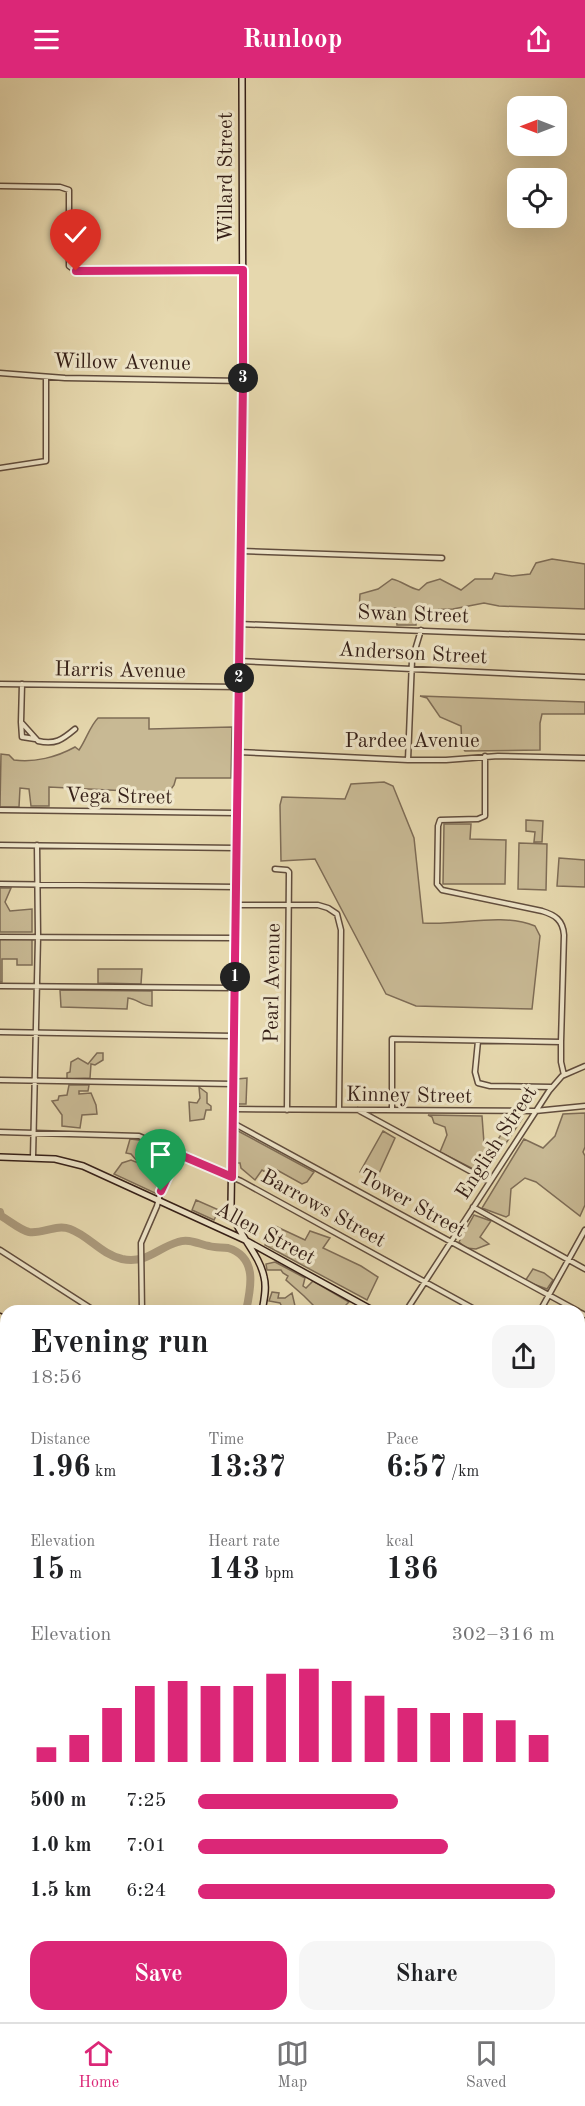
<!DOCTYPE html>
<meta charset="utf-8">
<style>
body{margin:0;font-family:"Old Standard TT",serif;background:#f6f6f6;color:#202124;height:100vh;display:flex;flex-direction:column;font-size:22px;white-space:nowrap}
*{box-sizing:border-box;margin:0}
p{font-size:20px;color:#757577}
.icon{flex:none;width:33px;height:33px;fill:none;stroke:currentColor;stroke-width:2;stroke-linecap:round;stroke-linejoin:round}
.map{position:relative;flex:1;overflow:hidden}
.details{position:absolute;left:0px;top:1227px;width:585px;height:717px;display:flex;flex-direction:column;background:#fff;border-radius:18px 18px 0 0;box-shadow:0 6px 24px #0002}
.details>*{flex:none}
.needle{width:39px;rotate:270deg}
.controls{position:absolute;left:507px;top:18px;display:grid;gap:12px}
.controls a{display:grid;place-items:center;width:60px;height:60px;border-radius:12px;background:#fff;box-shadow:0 6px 24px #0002;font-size:30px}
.pin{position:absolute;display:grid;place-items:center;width:51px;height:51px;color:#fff;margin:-62px -26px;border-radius:50% 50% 50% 0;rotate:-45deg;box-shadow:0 0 6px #0007}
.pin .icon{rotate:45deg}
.km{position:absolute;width:30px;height:30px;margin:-15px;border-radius:50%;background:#222;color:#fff;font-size:16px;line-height:30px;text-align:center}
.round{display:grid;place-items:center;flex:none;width:63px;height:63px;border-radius:18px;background:#f6f6f6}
.headline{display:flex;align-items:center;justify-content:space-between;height:102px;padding:0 30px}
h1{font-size:33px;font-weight:600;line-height:45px}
.metrics{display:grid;grid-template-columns:repeat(3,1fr);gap:9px;height:102px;padding:6px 30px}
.metrics div{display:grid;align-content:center}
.metrics b{font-size:30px;font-weight:600}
.metrics small{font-size:16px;font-weight:400}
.metrics p{font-size:16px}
.chart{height:168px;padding:12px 30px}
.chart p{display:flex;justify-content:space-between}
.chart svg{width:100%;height:108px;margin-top:6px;stroke:#db2777;stroke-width:6}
.cta{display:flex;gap:12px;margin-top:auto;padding:12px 30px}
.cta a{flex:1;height:69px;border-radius:18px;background:#db2777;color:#fff;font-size:24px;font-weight:600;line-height:69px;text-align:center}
.cta a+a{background:#f6f6f6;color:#202124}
ul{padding:0 30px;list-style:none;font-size:20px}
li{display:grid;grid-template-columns:96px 72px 1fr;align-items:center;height:45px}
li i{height:15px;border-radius:8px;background:#db2777}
header{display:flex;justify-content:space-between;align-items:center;height:78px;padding:0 30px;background:#db2777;color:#fff;font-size:27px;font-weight:600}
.tabs{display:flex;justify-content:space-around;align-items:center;height:84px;border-top:2px solid #e0e0e0;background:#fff;font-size:16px;color:#757577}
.tabs a{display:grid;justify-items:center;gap:3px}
.tabs .active{color:#db2777}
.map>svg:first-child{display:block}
</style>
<header><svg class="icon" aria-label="menu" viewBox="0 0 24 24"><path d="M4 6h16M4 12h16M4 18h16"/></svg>Runloop<svg class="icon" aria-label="share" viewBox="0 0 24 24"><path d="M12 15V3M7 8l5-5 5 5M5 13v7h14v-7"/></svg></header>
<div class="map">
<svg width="585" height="1944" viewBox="0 0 585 1944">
<rect width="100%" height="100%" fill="#e6d8ae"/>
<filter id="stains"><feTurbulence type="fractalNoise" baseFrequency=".00333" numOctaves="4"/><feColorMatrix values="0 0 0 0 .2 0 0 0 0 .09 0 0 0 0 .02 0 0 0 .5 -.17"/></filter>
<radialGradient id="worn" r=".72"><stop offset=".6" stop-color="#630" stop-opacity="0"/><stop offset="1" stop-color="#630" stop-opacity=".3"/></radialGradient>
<path fill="#c8b994" stroke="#7e6c56" stroke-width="1.5" d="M552,481L585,486V531L499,528L484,525L453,531L422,532L416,534V547H397L396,530L359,534L360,516L378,511L392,501C402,503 409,510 419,512L427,505L440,501L461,512L475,501H492L495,495L512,498L530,496L536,485Z
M420,618L585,624V636H542L540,645V672L465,673L462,669L461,648L440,639L427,620Z
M98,640H149V651L232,649L231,700H176L174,707L166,718L149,722L148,714L49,709V728H31L29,711L20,710L19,729H0L1,676L9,677L14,682C34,685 57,679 75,669L79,672C86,662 90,648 98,640Z
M384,704L393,708L414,760L423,845C460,848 499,834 535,848L540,858L532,931L416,928L386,916L315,781L281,783L280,727L282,719L345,721L351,706Z
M526,742L543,743L542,764H534L535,754L526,753Z
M444,746H471L470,761L506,762L505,806H443Z
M519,765L547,766L546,812L518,811Z
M559,780L585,782V809L557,808Z
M0,810H11L5,824L10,833L32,831V854H0Z
M0,861H32V887H17V881H2V904H0Z
M98,891H142L141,906L98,905Z
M60,912L152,913V928C141,928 138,921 128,920L127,931L61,929Z
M97,975H103V982L95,987L91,986L90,1000L67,1001V995L70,994L71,984L78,980L88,986Z
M247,1000L246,1026H237V1001Z
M69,1007H89L88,1013H79V1016L91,1015L96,1027L97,1036L82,1037L80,1050L62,1048V1037L52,1023L58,1022L59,1018L67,1017Z
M199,1009L207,1015V1025L211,1028V1032H206L204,1041L190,1043L189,1024L197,1025L200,1020Z
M585,1035V1069L583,1074L585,1078V1127L580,1138L536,1104L525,1100L511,1111L509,1137L506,1139L482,1130L524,1061L543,1070L555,1058L563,1036Z
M428,1037L482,1038L484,1065L497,1063L504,1052L508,1041H522L485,1097L440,1074L447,1057L445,1049L434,1045L432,1039Z
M237,1052L240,1054L314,1094L307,1104L302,1106L277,1092L272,1098L262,1092L255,1102L241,1090L240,1085H236Z
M383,1053L395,1060L376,1102L360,1094Z
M130,1061L139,1062L157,1071L154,1081L144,1076L138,1084L131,1076L126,1075Z
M168,1076L173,1078L157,1116L114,1096L122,1085L131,1082L141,1086L145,1095L157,1098L161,1096L164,1089L158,1087L159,1085H165Z
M196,1122L219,1132L214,1142L192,1132Z
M474,1137L491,1143L480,1159L489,1166L476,1171L466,1170L459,1164Z
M275,1148L305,1162L310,1153L330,1160L323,1170L361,1188L378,1199L367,1222L265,1167Z
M275,1184L305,1200L303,1208L306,1210L313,1203L349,1224L340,1233H319L304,1218L286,1202L288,1198L283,1195L281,1192H267L266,1186Z
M533,1191L544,1195L553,1202L547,1211L525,1203Z
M272,1214L279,1215L278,1220H285L292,1215L295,1228L299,1233H295L294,1229L290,1233L283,1231L280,1225L269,1223Z
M585,1802V1882L579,1881V1831H582Z
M438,1938H479L481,1944H439Z"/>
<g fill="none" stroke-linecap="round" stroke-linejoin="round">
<path stroke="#aa997b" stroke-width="8" d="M0,1134L1,1138C10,1143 20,1152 29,1154C43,1156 56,1146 70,1151C89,1158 101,1176 122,1181C147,1186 157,1170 178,1164C188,1160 199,1166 209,1168C215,1170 222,1169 228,1170C258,1179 251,1210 246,1233"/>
<defs>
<path id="street" d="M0,108L60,109L69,112V188L76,193L242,192
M0,295L65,300L243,303
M0,390L46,383V299
M241,473L442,480
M239,546L585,559
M239,583L585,599
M0,606L239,609
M22,606L21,644L38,663C55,667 62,662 75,651
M21,644L22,659L35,661
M238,674L408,682H446L498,678L585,680
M485,678V738L478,741L440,742L438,748L437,806L442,812L542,833C555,837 563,842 564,857L561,964V984L564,997
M408,682L412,582L421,552
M0,732L236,735
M0,767L236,770
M275,791L287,792L289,794L287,1032
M0,806L236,809
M236,827H318L328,830L337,836L341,852L339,1031
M0,859L235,860
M0,908L235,910
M0,954L234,958
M478,963L475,994L478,1005L490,1008L551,1009
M0,1002L233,1006
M233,1031L535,1033L585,1028
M358,1032L490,1104
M392,1032V961L561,964
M233,1045L578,1233
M0,1054L139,1058L241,1103L478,1233
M33,1079L38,859L37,767
M473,1129L585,1191
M0,1172L95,1233
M142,1233L141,1165L157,1128L160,1116L178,1076
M406,1233L549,1013L562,998L585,988
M540,1233L585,1152
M579,1234L585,1237
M579,1288L585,1292
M0,1310L6,1316
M579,1328L585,1317
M0,1350L6,1343
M0,1545L6,1544
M0,1598H6
M579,1629L584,1574L580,1540
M579,1629L585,1630
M0,1656H6
M0,1708H6
M0,1763L6,1761
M0,1793L6,1792
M0,1824L6,1823
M0,1885L6,1884
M0,1936L2,1944
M62,1938V1944
M243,1938L245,1944
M364,1938L365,1944
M411,1938L412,1944
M554,1938L557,1944"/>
<path id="secondary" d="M242,0L243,303L231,1129C235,1155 259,1174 264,1199C267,1210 264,1222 262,1233
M0,1079L55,1081L83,1088L245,1162L374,1233
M579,1345L585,1348
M579,1370L585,1397
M0,1439L6,1435
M579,1541L585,1540
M579,1767L585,1761
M579,1889L585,1893
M302,1944L333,1938"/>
<path id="primary" d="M0,1385L6,1391
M122,1938L124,1944
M182,1938L184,1944"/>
</defs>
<use href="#street" stroke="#614d3d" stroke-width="7"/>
<use href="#secondary" stroke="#351f17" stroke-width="8"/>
<use href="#primary" stroke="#351f17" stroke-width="9"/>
<use href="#street" stroke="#efe6ca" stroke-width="4"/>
<use href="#secondary" stroke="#efe6ca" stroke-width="5"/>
<use href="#primary" stroke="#e6d8ae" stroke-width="6"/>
<path stroke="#351f17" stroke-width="1.5" stroke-dasharray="10 10" stroke-linecap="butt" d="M0,1235L6,1238
M436,1938L437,1944"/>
</g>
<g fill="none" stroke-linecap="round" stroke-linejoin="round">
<defs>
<path id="route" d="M76,193L243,192V303L232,1099L178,1076L161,1113"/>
</defs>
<use href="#route" stroke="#fff" stroke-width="12"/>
<use href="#route" stroke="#db2777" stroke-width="8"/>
</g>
<g text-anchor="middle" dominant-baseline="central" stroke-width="6" stroke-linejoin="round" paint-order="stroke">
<g font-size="21" fill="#351f17" stroke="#efe6ca">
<text transform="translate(226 99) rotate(-90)">Willard Street</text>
<text transform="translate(122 285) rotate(1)">Willow Avenue</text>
<text transform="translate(413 537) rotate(2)">Swan Street</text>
<text transform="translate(413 576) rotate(3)">Anderson Street</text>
<text transform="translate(120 593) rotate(1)">Harris Avenue</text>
<text x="412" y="663">Pardee Avenue</text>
<text transform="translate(119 719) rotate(1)">Vega Street</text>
<text transform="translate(273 905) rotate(-89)">Pearl Avenue</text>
<text transform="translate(409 1018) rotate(1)">Kinney Street</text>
<text transform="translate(497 1065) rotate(-57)">English Street</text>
<text transform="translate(412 1126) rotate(29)">Tower Street</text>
<text transform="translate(323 1131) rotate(29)">Barrows Street</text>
<text transform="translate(265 1156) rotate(28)">Allen Street</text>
</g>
</g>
<rect width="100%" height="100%" filter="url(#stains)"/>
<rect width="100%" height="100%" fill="url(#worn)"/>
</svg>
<div class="controls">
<a><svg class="needle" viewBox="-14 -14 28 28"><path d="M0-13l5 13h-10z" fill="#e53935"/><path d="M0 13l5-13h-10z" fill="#757577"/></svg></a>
<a><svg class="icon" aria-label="locate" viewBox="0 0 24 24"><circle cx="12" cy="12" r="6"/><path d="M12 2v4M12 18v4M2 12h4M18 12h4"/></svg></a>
</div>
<div class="pin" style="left:161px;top:1113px;background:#1e9e55"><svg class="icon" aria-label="arrive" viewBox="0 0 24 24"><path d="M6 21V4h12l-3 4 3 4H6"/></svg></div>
<div class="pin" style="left:76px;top:193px;background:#d93025"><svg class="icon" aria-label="check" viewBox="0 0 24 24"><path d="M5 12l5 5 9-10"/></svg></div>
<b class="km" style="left:235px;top:899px">1</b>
<b class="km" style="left:239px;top:600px">2</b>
<b class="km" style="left:243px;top:300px">3</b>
<section class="details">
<div class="headline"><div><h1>Evening run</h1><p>18:56</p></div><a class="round"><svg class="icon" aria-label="share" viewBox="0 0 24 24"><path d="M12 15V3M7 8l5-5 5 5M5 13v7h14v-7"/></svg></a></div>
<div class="metrics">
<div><p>Distance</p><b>1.96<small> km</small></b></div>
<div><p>Time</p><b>13:37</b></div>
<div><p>Pace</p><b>6:57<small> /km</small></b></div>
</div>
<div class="metrics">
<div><p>Elevation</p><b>15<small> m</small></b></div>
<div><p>Heart rate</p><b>143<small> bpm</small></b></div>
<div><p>kcal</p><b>136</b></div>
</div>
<div class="chart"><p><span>Elevation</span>302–316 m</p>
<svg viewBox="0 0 160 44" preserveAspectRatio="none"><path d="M5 44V38M15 44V33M25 44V22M35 44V13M45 44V11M55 44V13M65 44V13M75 44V8M85 44V6M95 44V11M105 44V17M115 44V22M125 44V24M135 44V24M145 44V27M155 44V33"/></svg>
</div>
<ul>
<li><b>500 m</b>7:25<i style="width:56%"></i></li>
<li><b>1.0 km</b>7:01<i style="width:70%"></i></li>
<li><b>1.5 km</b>6:24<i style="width:100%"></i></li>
</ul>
<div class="cta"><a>Save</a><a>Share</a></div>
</section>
</div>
<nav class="tabs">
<a class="active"><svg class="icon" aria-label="home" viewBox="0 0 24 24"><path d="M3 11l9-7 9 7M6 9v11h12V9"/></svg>Home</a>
<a><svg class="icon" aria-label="map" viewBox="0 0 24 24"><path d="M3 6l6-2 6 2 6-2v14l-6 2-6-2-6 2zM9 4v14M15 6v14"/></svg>Map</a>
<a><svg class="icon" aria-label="saved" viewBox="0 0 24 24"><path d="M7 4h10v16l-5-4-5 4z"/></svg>Saved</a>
</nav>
